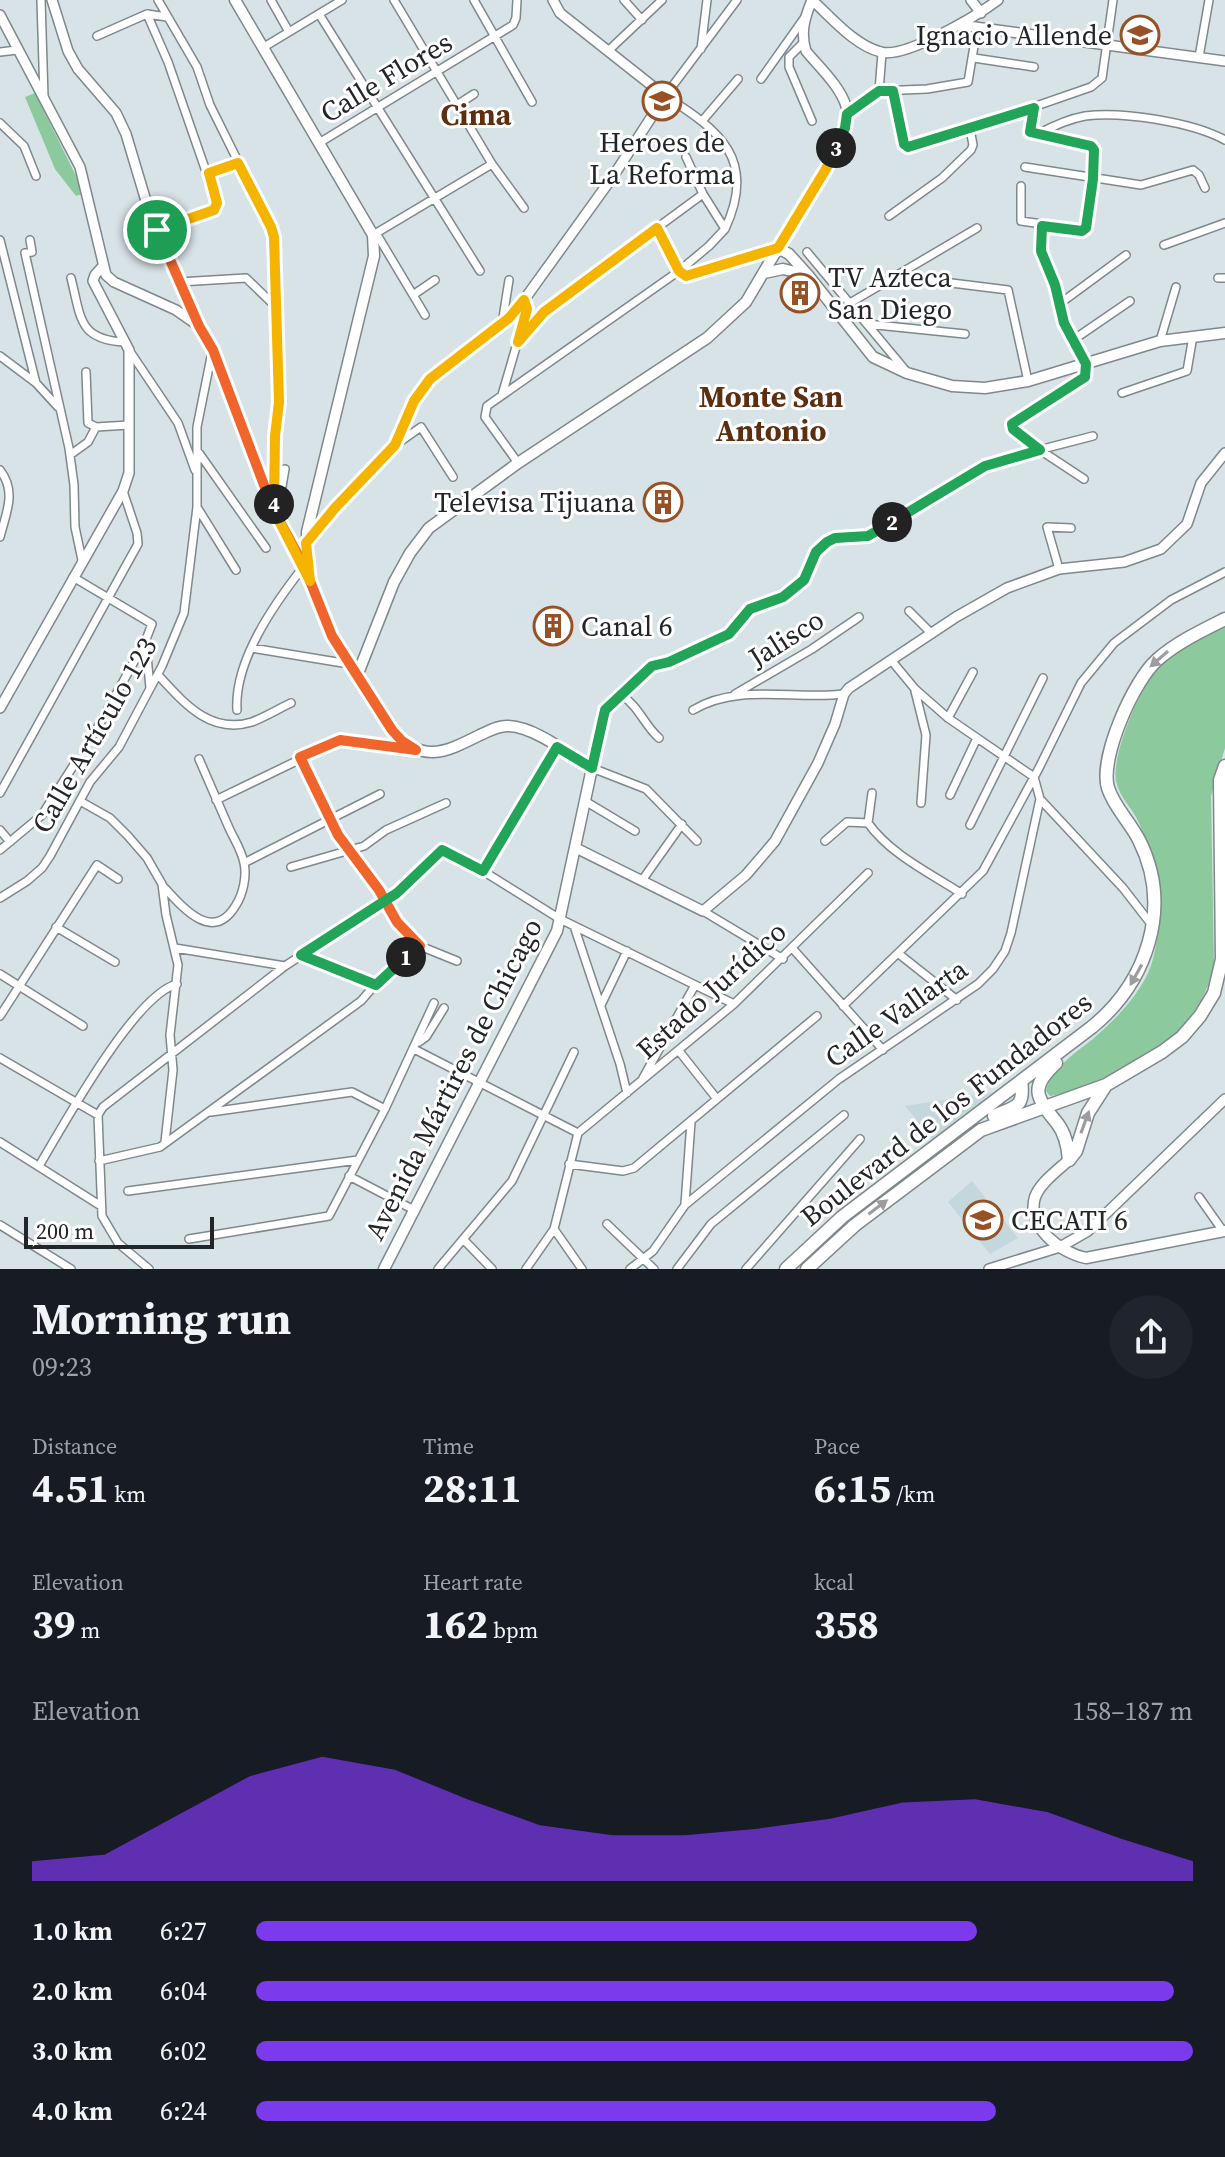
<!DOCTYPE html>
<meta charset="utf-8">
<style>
body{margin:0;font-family:"Source Serif 4",serif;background:#20242c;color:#f1f3f6;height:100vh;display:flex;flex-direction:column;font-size:30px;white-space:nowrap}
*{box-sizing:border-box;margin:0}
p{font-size:26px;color:#9ea1a6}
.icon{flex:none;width:44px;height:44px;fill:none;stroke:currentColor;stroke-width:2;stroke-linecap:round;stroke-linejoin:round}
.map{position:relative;height:1269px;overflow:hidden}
.details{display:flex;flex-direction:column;background:#171b24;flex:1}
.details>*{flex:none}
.scale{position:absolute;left:24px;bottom:20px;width:190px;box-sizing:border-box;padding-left:8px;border:4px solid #232628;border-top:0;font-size:22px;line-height:28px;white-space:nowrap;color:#232628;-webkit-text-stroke:6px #fff;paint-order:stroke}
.pin{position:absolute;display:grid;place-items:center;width:68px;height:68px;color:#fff;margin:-34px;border:4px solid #fff;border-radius:50%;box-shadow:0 2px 8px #0007}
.km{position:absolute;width:40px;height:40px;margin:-20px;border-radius:50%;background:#222;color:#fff;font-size:22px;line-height:40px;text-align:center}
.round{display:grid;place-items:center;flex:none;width:84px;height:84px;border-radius:42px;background:#20242c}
.headline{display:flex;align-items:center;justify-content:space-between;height:136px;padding:0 32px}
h1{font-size:44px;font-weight:700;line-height:60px}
.figures{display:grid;grid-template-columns:repeat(3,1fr);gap:12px;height:136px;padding:8px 32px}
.figures div{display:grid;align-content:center}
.figures b{font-size:40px;font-weight:700}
.figures small{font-size:22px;font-weight:400}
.figures p{font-size:22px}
.chart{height:224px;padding:16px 32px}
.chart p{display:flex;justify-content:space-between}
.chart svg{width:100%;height:144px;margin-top:8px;fill:#7c3aed;opacity:.7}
ul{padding:0 32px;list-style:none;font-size:26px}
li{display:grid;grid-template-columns:128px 96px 1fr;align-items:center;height:60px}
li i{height:20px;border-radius:10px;background:#7c3aed}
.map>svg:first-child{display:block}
</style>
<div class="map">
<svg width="1225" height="1269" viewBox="0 0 1225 1269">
<rect width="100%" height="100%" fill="#d8e3e7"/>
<path fill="#c4d7dc" d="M993,1092L933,1140L905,1106Z
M972,1181L1018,1238L990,1254L948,1202Z"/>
<path fill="#8cc99c" d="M35,93L80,184L82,194L76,196L55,169L25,97Z
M1225,626V748L1211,796L1214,966C1209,990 1195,1013 1178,1031C1155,1055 1083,1092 1050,1096L1046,1091C1050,1069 1077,1052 1094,1038C1119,1016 1147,988 1154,955C1164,911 1158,864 1139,823C1133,809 1119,797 1116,781C1111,755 1142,681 1162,664C1181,648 1204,637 1225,626Z"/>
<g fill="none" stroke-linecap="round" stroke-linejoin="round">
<defs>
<path id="minor" d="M41,0L44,97
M158,0L197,67L210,105L273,232L279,402L273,509
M271,0L289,32
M394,0L492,164L524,208
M474,0L532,102
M624,0L642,20
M147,14L168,62L217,203L214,210L157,230
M319,14L480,271
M97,36L147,14L167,17
M804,42L789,57V67L812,121
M264,47L342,0
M701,49L707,0
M608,51L662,0
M0,52L17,50
M1199,57L1209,0
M974,58L1034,67
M761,79L805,17
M879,91L882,53
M893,91L904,144L908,147L970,129L1091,87L1102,78L1113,0
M457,105L474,94
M847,114L879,91L927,89L968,82L977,28
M703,120L738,79
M0,123L24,146L36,176
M1038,134C1053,126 1068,119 1085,116C1122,111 1192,122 1225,140
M319,143L513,25L516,18L517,0
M686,157L703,194L725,229C757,160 721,131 665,96L737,0
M1025,167L1141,185L1193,170L1199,175L1205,188
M209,173L238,163
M1021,186V221L1084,230L1093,179L1094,150L1091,146L1030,132L1034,108
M889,216L942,178L971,150L973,145L970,129
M1042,226L1040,245L1043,257L1055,285L1064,323L1087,370L1085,377L1012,426L1040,450L1084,479
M657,228L679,271L709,246L725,229
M376,233L425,315
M373,235L492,164
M0,240L36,383
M1164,245L1225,223
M807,252L906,371
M25,253L69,448L74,485L75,527L82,560
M25,253L32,252L30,240
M895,276L1008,290L1028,381
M71,278C81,317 78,340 125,342
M1218,278H1225
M179,282L246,278L276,307
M413,295L435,280
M850,303L977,228
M1058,305L1126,255
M502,324L509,280
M867,324L965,334
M1073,340L1130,301
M1160,341L1176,287
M518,342L552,305L703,194
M129,350L178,423L195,470
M0,356L36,383L58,407
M86,372L88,423L96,427L129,425
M1122,393L1187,371L1193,336
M502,395L527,309L524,300
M397,444L421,427L453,477
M199,453L266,548
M70,455L88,442L96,427
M518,463L485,417L487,406L679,271L686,276L778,248
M0,470C17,492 6,513 0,537
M197,507L236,570
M277,516L285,469
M1059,569L1047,527L1071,528
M73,577L152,624L145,642L94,734
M909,611L932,634
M146,645L150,688
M252,648L349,664
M891,660L915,689L948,718L1034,777L1040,799L1123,888L1151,924
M158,675C183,702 210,735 252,722C265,717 278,709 291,703
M915,691L926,735L921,803
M735,694L812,649L859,617
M621,695C639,706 644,725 659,738
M237,710C234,661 274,604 304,566
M693,710C738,683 794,700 844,694
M948,718L973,672
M300,757L338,835L379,890L397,922L420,946L457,961
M0,793L138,544L137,533L123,491
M872,793L868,823C891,855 930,873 962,894
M950,795L977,738
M216,800L340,740L414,750
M80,801L110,818L128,836L147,858L162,884L166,915L178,965L170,1035L173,1070L165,1142
M585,801L635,831
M970,825L1043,678
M0,830L10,842
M697,841L646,789L592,768L608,706L643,677L652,666L669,662L729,634L750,609L783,597L804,580L816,552L827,542L835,538L868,536L996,461L1093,436
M825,841L847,822L868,823
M0,850L42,815L75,763
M244,863L380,794
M291,867L364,846L386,830L446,803
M483,871L557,747
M643,879L682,824
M163,886C183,908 213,944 236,905C243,894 247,876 244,863C242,851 234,839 229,828C219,805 209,782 199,759
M0,898L27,881L42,868L50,856L90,782L119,747L162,666L184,613L197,507V427L212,352
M703,911L783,959
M574,926L620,1064L627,1093
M56,927L115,962
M175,948L285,966
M793,949L883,1050
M899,954L957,1000
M301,955L376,985
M0,974L83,1026
M601,1005L627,951
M843,1006L983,871L1039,768L1081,683L1114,643L1171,600L1225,572
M0,1016L97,865L118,879
M419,1042L426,1037L444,1008
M414,1049L578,1133
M679,1051L717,1099
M0,1058L98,1115
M643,1078L695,985
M211,1112L352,1092L385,1109
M98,1115L103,1107L285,966L397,893L442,850L483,871L560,919L734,1004
M98,1115L102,1216L118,1243L149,1269
M578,1133L734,1004L868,873
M0,1142L101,1206
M99,1161L160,1147L361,1001L380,979L420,946
M569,1164L623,1171L634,1168L817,1016
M39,1166C63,1126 134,995 177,984
M349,1176L414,1210
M128,1191L358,1160
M1199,1197L1223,1231
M685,1204L691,1122
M607,1224L654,1269
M0,1225L71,1269
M554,1229L582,1269
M189,1239L329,1216L385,1109L434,1003
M464,1240L492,1269
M438,1269L512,1181L574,1052
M526,1269L554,1229L578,1133
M630,1269L653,1251L685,1205L839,1079L978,984L993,969L1005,951L1011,933L1040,799
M677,1269L711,1224L844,1115
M746,1269L860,1139"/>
<path id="tertiary" d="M52,0L68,51L78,69L116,113L126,134L149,211L199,326L213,350L273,509L304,566
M812,0C831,17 855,46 881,52C905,59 978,15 998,0
M971,0L981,13
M0,15L80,167L106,275L114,282L176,310L196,324
M960,25L1225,61
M778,248C795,220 855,136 846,106C840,86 819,67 806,51C800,32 805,17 812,0
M306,543L335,508L395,445L414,401L430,379L509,318L524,300L614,175L665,96L560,13L553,0
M0,708L123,491L129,473V350L93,281L95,275L103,266
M576,848L703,911L746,875L775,841L818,763L835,724L844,694L849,688L956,617L1007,588L1059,569L1124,562L1161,549L1187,524L1201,483L1225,453
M989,1269L1060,1247L1088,1231L1225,1099"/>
<path id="secondary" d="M235,0L373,235L374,256L307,532L309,572
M764,273L783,269L804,274
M304,566L332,636L392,730C423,764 444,753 480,735C489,731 499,725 509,726C535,727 570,755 592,768L557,931L384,1269
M357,676L394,582L410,553L429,528L518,463L707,338L746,302L778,248L789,254L808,275L873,357L907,373L952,386L985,388L1028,381L1160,341L1225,333
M1069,1160C1058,1170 1040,1183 1035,1197C1026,1227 1061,1253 1086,1258L1225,1231"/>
<path id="primary" d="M1056,1063C1029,1088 1036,1097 1057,1123C1065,1133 1068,1147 1069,1160
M994,1116C1016,1106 1025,1108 1021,1081
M1069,1160L1076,1151L1088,1113L1106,1085
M786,1269L842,1217L1092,1027C1147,982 1173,907 1139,840C1130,822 1114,807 1108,788C1099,758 1134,680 1157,660C1176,643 1201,631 1225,619
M807,1269L855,1225L981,1130L1106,1085L1162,1052L1182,1037L1200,1016L1214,993L1222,959L1220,780L1225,766"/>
</defs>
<use href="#minor" stroke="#7f888c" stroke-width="10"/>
<use href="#tertiary" stroke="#7f888c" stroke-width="12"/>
<use href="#secondary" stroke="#7f888c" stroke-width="13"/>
<use href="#primary" stroke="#7f888c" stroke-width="15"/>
<use href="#minor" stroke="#fff" stroke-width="7"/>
<use href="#tertiary" stroke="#fff" stroke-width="9"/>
<use href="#secondary" stroke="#fff" stroke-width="10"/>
<use href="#primary" stroke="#fff" stroke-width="12"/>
</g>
<defs><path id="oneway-solid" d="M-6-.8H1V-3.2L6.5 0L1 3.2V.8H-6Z" transform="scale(2)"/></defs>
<g fill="#9c9d9e">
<use href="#oneway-solid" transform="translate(1159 659) rotate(139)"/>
<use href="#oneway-solid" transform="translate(1136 975) rotate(119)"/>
<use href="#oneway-solid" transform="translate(1085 1122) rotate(-70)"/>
<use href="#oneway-solid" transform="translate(878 1207) rotate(-37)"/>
</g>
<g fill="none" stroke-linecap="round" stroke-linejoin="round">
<defs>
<path id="split-1" d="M157,230L199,326L213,350L273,509L304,566L332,636L392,730L402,741L416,750L340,740L300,757L338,835L379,890L397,922L420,946L406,957"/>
<path id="split-2" d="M406,957L376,985L301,955L397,893L442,850L483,871L557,747L592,768L605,710L652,666L669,662L729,634L750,609L783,597L804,580L816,552L827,542L835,538L868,536L892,522"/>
<path id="split-3" d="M836,148L845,128L847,114L879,91H893L904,144L908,147L1034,108L1030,132L1091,146L1094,150L1093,179L1086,228L1082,231L1042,226L1041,251L1055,285L1064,323L1086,364L1085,377L1012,424L1013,429L1040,450L985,466L892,522"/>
<path id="split-4" d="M274,504L273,509L310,581L306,543L335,508L395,445L414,401L430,379L509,318L524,300L527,309L518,342L544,312L657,228L679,271L686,276L778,248L826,169L836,148"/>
<path id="split-5" d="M157,230L214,210L217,203L209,173L238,163L271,227L274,237L279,402L275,436L274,504"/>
</defs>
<use href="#split-1" stroke="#fff" stroke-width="16"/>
<use href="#split-2" stroke="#fff" stroke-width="16"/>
<use href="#split-3" stroke="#fff" stroke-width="16"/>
<use href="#split-4" stroke="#fff" stroke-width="16"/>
<use href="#split-5" stroke="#fff" stroke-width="16"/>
<use href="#split-1" stroke="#f0652b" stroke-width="10"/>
<use href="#split-2" stroke="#22a559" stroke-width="10"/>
<use href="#split-3" stroke="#22a559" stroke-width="10"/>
<use href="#split-4" stroke="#f5b400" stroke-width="10"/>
<use href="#split-5" stroke="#f5b400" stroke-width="10"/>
</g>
<defs>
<symbol id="school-ring" viewBox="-11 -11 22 22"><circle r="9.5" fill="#fff" stroke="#965226" stroke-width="1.5"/><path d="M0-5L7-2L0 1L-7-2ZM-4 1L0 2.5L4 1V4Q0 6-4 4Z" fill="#965226"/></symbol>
<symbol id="building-ring" viewBox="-11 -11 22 22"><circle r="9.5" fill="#fff" stroke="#965226" stroke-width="1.5"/><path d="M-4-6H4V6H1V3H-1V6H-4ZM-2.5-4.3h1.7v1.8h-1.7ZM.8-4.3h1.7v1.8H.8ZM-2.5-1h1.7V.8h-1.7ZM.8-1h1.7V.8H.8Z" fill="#965226"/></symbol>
</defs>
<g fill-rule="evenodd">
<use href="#school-ring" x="1118" y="13" width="44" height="44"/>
<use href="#school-ring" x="640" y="79" width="44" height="44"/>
<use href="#building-ring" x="778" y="271" width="44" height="44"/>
<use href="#building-ring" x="641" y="480" width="44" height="44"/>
<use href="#building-ring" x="531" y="604" width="44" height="44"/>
<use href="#school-ring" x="961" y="1198" width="44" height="44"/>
</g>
<g text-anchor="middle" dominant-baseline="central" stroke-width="6" stroke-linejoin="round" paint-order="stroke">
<g font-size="28" fill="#232628" stroke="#fff" text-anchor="start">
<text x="1112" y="35" text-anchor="end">Ignacio Allende</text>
<text x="662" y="142" text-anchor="middle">Heroes de<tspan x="662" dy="32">La Reforma</tspan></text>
<text x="828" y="277">TV Azteca<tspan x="828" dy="32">San Diego</tspan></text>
<text x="635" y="502" text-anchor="end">Televisa Tijuana</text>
<text x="581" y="626">Canal 6</text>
<text x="1011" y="1220">CECATI 6</text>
</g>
<g font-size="28" fill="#232628" stroke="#fff">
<text transform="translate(386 77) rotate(-31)">Calle Flores</text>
<text transform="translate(786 638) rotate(-32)">Jalisco</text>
<text transform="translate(94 735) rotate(-60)">Calle Artículo 123</text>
<text transform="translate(711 990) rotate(-42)">Estado Jurídico</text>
<text transform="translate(896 1013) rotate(-35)">Calle Vallarta</text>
<text transform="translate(453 1079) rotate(-63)">Avenida Mártires de Chicago</text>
<text transform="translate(946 1109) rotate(-38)">Boulevard de los Fundadores</text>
</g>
<g font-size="30" font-weight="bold" fill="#5d2e0f" stroke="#fff">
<text x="476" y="114">Cima</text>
<text x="771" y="396">Monte San<tspan x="771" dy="34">Antonio</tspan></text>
</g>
</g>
</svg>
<div class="scale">200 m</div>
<div class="pin" style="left:157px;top:230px;background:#1e9e55"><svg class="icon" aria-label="arrive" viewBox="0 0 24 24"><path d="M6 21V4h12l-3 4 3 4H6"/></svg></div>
<b class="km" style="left:406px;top:957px">1</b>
<b class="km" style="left:892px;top:522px">2</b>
<b class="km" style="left:836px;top:148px">3</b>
<b class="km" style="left:274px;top:504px">4</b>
</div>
<section class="details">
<div class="headline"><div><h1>Morning run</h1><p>09:23</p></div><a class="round"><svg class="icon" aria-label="share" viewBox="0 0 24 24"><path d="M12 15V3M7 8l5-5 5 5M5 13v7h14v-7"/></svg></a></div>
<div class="figures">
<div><p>Distance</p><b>4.51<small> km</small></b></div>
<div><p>Time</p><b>28:11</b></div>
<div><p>Pace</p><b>6:15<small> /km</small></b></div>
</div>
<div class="figures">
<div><p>Elevation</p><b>39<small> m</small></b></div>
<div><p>Heart rate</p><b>162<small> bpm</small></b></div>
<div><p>kcal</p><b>358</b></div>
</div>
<div class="chart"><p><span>Elevation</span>158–187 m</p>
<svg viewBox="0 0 160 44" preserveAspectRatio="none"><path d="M0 44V38L10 36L20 24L30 12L40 6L50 10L60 19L70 27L80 30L90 30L100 28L110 25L120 20L130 19L140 23L150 31L160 38V44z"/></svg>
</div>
<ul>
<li><b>1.0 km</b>6:27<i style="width:77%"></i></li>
<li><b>2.0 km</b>6:04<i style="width:98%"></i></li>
<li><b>3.0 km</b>6:02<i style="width:100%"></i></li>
<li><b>4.0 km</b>6:24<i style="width:79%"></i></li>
</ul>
</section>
